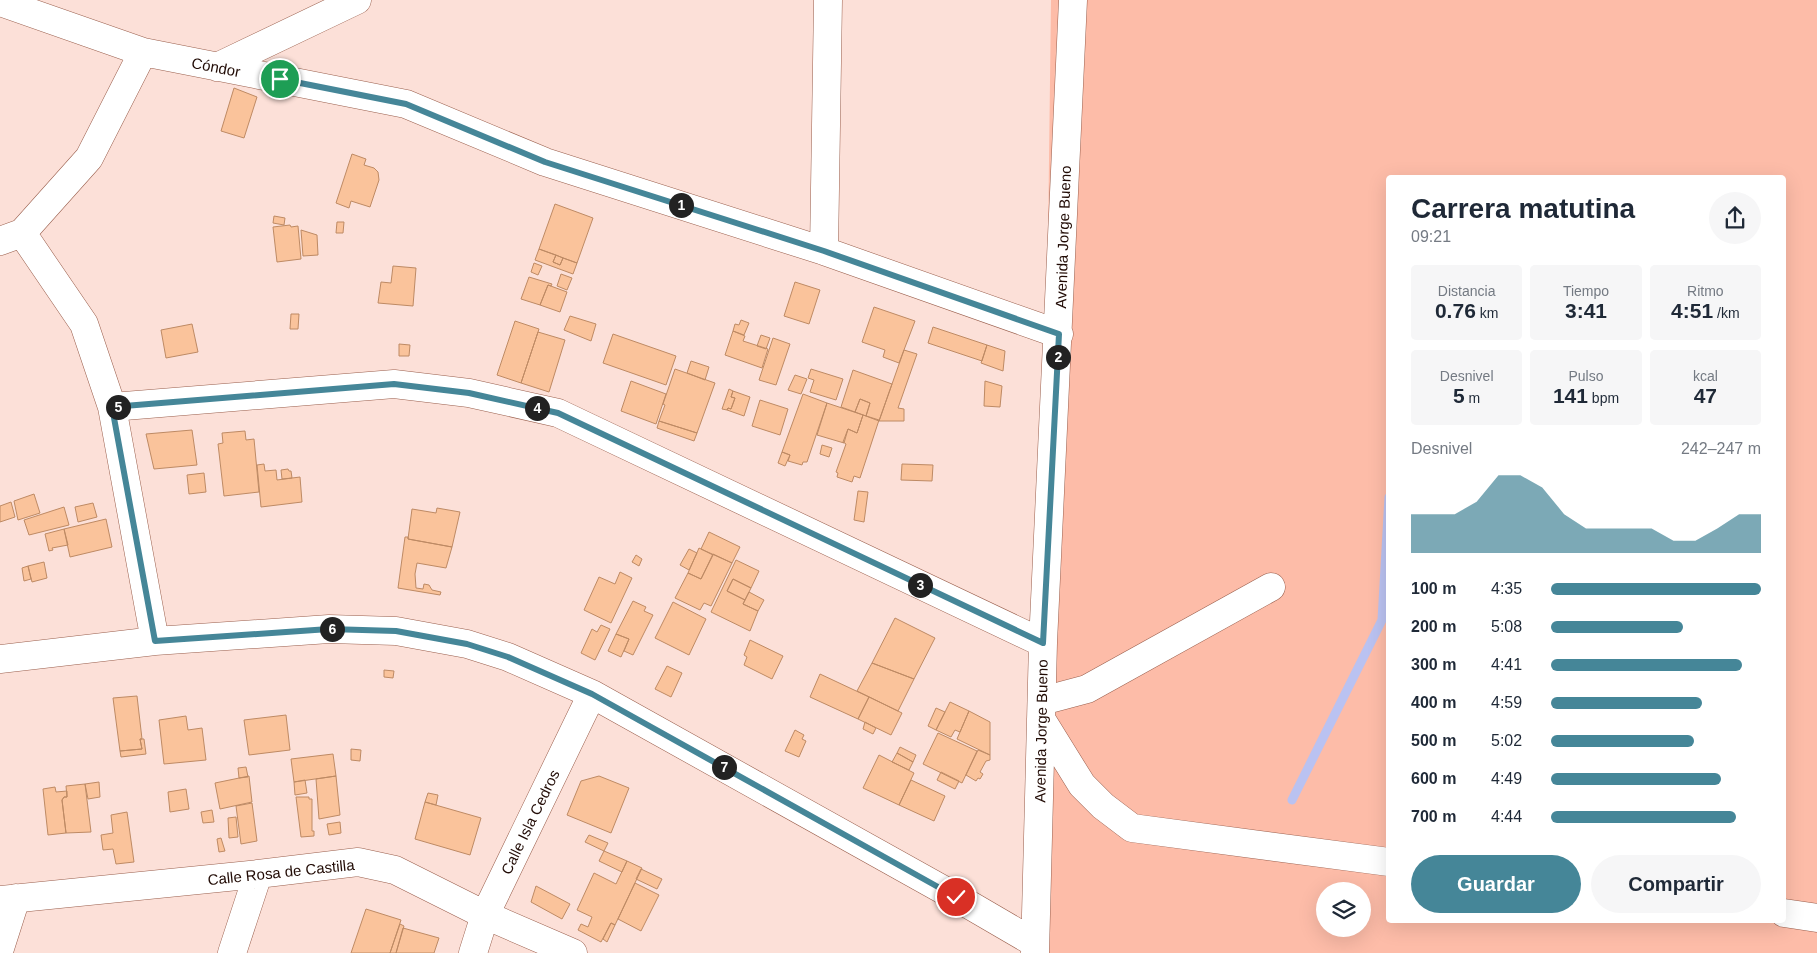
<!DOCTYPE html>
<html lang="es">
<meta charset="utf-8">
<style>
body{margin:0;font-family:Helvetica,sans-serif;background:#f6f6f7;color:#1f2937;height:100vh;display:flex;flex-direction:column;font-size:19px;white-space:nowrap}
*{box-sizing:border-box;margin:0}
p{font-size:16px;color:#747a83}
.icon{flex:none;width:28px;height:28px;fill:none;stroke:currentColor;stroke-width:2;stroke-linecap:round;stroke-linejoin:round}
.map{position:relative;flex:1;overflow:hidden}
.side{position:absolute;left:1386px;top:175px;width:400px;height:748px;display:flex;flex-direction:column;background:#fff;border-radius:5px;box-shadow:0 5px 20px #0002}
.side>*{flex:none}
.controls{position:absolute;left:1316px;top:882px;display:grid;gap:10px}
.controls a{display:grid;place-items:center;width:55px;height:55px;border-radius:50%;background:#fff;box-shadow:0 5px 20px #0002;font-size:25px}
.pin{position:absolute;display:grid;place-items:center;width:42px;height:42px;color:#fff;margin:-21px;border:2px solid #fff;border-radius:50%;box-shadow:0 1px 5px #0007}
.km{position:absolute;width:25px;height:25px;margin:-12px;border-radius:50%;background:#222;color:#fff;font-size:14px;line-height:25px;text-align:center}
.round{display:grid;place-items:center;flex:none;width:52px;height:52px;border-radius:26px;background:#f6f6f7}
.summary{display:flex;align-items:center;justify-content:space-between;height:85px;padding:0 25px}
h1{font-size:28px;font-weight:700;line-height:38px}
.metrics{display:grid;grid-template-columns:repeat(3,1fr);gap:8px;height:85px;padding:5px 25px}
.metrics div{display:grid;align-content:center;border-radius:5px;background:#f6f6f7;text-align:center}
.metrics b{font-size:21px;font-weight:700}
.metrics small{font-size:14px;font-weight:400}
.metrics p{font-size:14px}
.chart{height:140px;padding:10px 25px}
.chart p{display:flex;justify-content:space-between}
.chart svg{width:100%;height:90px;margin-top:5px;fill:#458698;opacity:.7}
.cta{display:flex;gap:10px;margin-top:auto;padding:10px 25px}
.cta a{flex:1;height:58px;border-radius:30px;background:#458698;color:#fff;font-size:20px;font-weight:700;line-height:58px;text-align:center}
.cta a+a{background:#f6f6f7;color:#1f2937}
ul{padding:0 25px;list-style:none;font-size:16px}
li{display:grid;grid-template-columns:80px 60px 1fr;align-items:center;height:38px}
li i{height:12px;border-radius:6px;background:#458698}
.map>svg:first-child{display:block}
</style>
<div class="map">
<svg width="1817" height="953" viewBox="0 0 1817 953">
<rect width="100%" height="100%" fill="#fce0d8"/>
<path fill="#fdbca8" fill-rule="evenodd" d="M1051,0H1817V953H1043V643ZM1389,178H1784V920H1389ZM1325,891H1362V929H1325Z"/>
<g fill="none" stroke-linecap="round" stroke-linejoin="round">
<path stroke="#bac2f1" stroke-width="9" d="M1292,800L1382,620L1389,497"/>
</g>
<path fill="#fac39b" stroke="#be8a64" d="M234,88L257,97L244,138L221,131Z
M352,154L366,159L364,165L374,168L378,172L379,180L370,207L351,201L349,208L336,203Z
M555,204L593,218L577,263L539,249Z
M274,216L285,218L284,225L273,223Z
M337,222H344L343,233H336Z
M290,225L291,227L298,226L301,259L277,262L273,227Z
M301,230L317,235L318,255L303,256Z
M539,249L556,255L553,262L560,265L563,258L577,263L573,274L535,260Z
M556,255L563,258L560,265L553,262Z
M534,263L542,266L538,275L531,272Z
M393,266L416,268L413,306L378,303L381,282L391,283Z
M561,274L572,278L567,290L557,286Z
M529,277L552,284L551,286L548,285L540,305L521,299Z
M795,282L820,290L809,324L784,316Z
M548,285L567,292L560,312L540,305Z
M874,307L915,321L899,363L883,357L885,350L862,342Z
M291,314H299L298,329H290Z
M570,316L596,324L591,341L564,330Z
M741,320L749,323L744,335L733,331L735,324L739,325Z
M515,321L539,329L521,383L497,375Z
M192,324L198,352L166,358L161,330Z
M933,327L987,345L982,361L928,343Z
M733,331L745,336L743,341L768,349L762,368L725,355Z
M538,332L565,340L549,392L521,383Z
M613,334L676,356L666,385L603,363Z
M761,335L770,338L766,349L757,346Z
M773,338L790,344L776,385L759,380Z
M399,344L410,345L409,356H399Z
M987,345L1005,351L1003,371L981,363Z
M904,350L917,354L898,408L904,409V421H879Z
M691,361L709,367L705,380L687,373Z
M675,369L715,383L697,433L659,421L665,405L663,404Z
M811,369L843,379L836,400L810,392L814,380L808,378Z
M853,370L892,384L879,421L866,416L870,403L860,399L855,412L841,407Z
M795,375L807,379L801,394L788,390Z
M631,381L666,394L656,424L621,411Z
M985,381L1002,386L1000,407L984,406Z
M729,389L733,391L731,397L735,398L731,409L728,408L727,410L722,409Z
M733,391L750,397L744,416L727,410L728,408L731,409L735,398L731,397Z
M803,394L827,403L807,462H803L802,465L788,461L790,455L782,452Z
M860,399L870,403L866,416L855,412Z
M760,400L788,409L780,435L752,426Z
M827,403L863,415L857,433L848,429L844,443L817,435Z
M863,415L879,420L860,478L854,476L852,482L837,477L838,473L836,472L846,444L843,442L848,429L857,433Z
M659,421L697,433L694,441L657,428Z
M192,430L197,465L154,469L146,434Z
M245,431L246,440L254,439L259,492L224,496L218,444L223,443L222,433Z
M822,445L832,448L829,457L820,454Z
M782,452L790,455L785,466L778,463Z
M264,464L265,471L276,470L277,480L300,477L302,502L261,507L257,465Z
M902,464L933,465L932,481L901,480Z
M288,469L289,471H291L292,478L282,479L281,470Z
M204,473L206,492L189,494L187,475Z
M858,491L868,492L864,522L854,520Z
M34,494L40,513L18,520L14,501Z
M11,502L15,517L0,522V506Z
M93,503L97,517L78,522L75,507Z
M64,507L69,525L29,535L24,520Z
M437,508L460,512L452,547L408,539L412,509L436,513Z
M106,519L112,547L70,557L64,529Z
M64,529L68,545L52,548L53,550L49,551L45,534Z
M709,532L740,547L732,563L701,549Z
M405,537H408V539L452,547L446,568L417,563L415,574L416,588L423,589L424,584L429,585L432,590L441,592L440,595L398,588Z
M699,548L713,555L701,579L688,573Z
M689,549L697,553L689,570L680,565Z
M713,554L732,563L711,606L704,603L700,610L675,598L688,573L701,579Z
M636,555L642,559L639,566L632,562Z
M736,560L759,571L751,588L733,579L727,591L745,600L743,604L758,611L750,631L711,612Z
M44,562L47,578L32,582L28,566Z
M28,566L31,579L24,581L22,568Z
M620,572L632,578L611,623L584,610L599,577L615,584Z
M733,579L751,588L745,600L727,591Z
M749,592L764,600L758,611L743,604Z
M633,601L646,607L644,611L653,615L633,655L624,651L629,639L616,634Z
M673,602L706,619L689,655L655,638Z
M895,618L935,638L914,679L872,663Z
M601,625L610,629L595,660L581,653L592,629L597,632Z
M616,634L629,639L621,657L608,651Z
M750,640L783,656L772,679L744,665L747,657L744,655Z
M872,663L914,679L898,711L857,691Z
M667,666L682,673L671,697L655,689Z
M384,670L394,671L393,678L384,677Z
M820,674L869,697L858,719L810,697Z
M137,696L142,739H140L142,749L120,751L113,698Z
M869,697L902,713L891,735L858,719Z
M950,702L969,711L960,732L955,730L951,737L936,730Z
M936,708L945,712L936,730L928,726Z
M969,711L990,722V755L957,739Z
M286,715L290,750L249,755L244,720Z
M186,716L188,730L202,728L206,760L164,764L159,720Z
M865,722L876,728L873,734L863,729Z
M795,730L804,735L802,739L806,741L799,757L785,751Z
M938,733L977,751L962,783L923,764Z
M140,739H144L146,754L121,757L120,751L142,749Z
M900,747L916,755L913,762L897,753Z
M351,749L361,750L360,761L351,760Z
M978,750L990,755V760L986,761L980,772L983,774L980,779L978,778L976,781L966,775Z
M897,753L913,762L909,770L892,762Z
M333,754L336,776L294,782L291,759Z
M879,755L914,773L899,805L863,788Z
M246,767L248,777L239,778L238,768Z
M941,772L959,781L955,789L937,780Z
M249,776L252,802L220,809L215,783Z
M336,776L340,815L319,819L316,779Z
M599,776L629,788L611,833L567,815L581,781Z
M305,780L307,793L295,795L294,782Z
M911,780L945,796L934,821L899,805Z
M99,782L100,797L88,799L85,784Z
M85,784L91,832L66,833L62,800L64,797H67L66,786Z
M55,787L56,792L67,791V797H64L62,800L66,833L48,835L43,789Z
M186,789L189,809L170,812L168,792Z
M428,793L438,795L436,805L425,802Z
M296,797H309V799H312V831H314V836L301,837Z
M425,802L481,818L470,855L415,839Z
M252,803L257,841L241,844L236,806Z
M212,810L214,822L203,823L201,812Z
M127,812L134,862L116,864L113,849L103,850L101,835L113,833L111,815Z
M236,817L238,837L229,838L228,818Z
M340,822L341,833L329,835L327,824Z
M589,835L608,843L604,851L585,842Z
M221,838L225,851L219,852L217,839Z
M604,851L627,861L622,872L599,861Z
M627,861L642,868L615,925L611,923L601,942L578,930L581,924L588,927L592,917L577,910L594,873L616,884Z
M641,869L662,879L657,889L636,879Z
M635,883L659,895L641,931L618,919Z
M536,886L570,904L562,919L531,902Z
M366,909L401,920L390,953H351Z
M611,923L615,925L607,942L603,939Z
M400,924L404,926L396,953H390Z
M403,928L439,938L434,953H396Z"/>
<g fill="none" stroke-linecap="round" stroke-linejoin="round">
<defs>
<path id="minor" d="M0,2L143,52L406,104L545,162L824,251L1059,334
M217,67L357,0
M22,233L84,324L112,407L155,641
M0,241L22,233L89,158L143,52
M824,251L828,0
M112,407L394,384L469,393L558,413L1043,643
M0,659L155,641L329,629L396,631L467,644L508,657L592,694L956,897L1035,943
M1042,701L1087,689L1271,587
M1041,719L1082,785L1103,806L1132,828L1389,862
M0,900L258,874L358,862L395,870L485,915L573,953
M1784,913L1817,918
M0,948L16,898
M232,953L258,874
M473,953L485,915L592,694
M1035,953L1043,643L1073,0"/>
</defs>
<use href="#minor" stroke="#9a5f4d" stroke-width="29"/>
<use href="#minor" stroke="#fff" stroke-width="28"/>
</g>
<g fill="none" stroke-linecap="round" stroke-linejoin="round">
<defs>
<path id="route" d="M280,79L406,104L545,162L824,251L1059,334L1043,643L558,413L469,393L394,384L112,407L155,641L329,629L396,631L467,644L508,657L592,694L956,897"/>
</defs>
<use href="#route" stroke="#fff" stroke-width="10"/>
<use href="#route" stroke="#458698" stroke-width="6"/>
</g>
<g text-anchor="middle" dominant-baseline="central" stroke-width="4.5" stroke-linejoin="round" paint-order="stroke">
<g font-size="15" fill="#210b05" stroke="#fff">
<text transform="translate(216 67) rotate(11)">Cóndor</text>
<text transform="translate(1063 237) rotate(-88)">Avenida Jorge Bueno</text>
<text transform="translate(1041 731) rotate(-89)">Avenida Jorge Bueno</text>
<text transform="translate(530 822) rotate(-64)">Calle Isla Cedros</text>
<text transform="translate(281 872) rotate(-6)">Calle Rosa de Castilla</text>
</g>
</g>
</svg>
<div class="controls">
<a><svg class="icon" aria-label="layers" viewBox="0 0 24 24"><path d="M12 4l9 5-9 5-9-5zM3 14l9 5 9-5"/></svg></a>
</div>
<div class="pin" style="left:280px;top:79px;background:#1e9e55"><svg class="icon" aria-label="arrive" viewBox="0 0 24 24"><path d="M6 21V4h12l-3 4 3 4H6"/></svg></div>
<div class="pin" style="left:956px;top:897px;background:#d93025"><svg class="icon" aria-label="check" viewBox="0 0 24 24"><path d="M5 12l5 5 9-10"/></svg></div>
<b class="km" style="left:681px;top:205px">1</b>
<b class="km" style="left:1058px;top:357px">2</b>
<b class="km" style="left:920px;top:585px">3</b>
<b class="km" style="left:537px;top:408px">4</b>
<b class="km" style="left:118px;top:407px">5</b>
<b class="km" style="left:332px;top:629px">6</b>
<b class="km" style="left:724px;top:767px">7</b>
<section class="side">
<div class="summary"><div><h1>Carrera matutina</h1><p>09:21</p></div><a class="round"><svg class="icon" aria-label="share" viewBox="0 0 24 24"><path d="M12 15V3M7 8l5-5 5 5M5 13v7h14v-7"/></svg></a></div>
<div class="metrics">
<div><p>Distancia</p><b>0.76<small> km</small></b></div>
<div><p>Tiempo</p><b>3:41</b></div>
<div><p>Ritmo</p><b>4:51<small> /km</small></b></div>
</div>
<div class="metrics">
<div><p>Desnivel</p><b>5<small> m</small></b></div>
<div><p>Pulso</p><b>141<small> bpm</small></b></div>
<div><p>kcal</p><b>47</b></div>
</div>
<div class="chart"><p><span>Desnivel</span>242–247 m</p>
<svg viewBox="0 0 160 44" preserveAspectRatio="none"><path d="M0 44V25L10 25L20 25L30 19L40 6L50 6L60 12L70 25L80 32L90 32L100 32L110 32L120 38L130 38L140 32L150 25L160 25V44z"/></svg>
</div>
<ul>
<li><b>100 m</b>4:35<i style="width:100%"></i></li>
<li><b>200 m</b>5:08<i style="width:63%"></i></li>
<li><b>300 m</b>4:41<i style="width:91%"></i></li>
<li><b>400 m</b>4:59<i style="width:72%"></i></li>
<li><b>500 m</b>5:02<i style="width:68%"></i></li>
<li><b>600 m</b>4:49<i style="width:81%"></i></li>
<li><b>700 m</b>4:44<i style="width:88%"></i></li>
</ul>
<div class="cta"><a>Guardar</a><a>Compartir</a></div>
</section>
</div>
